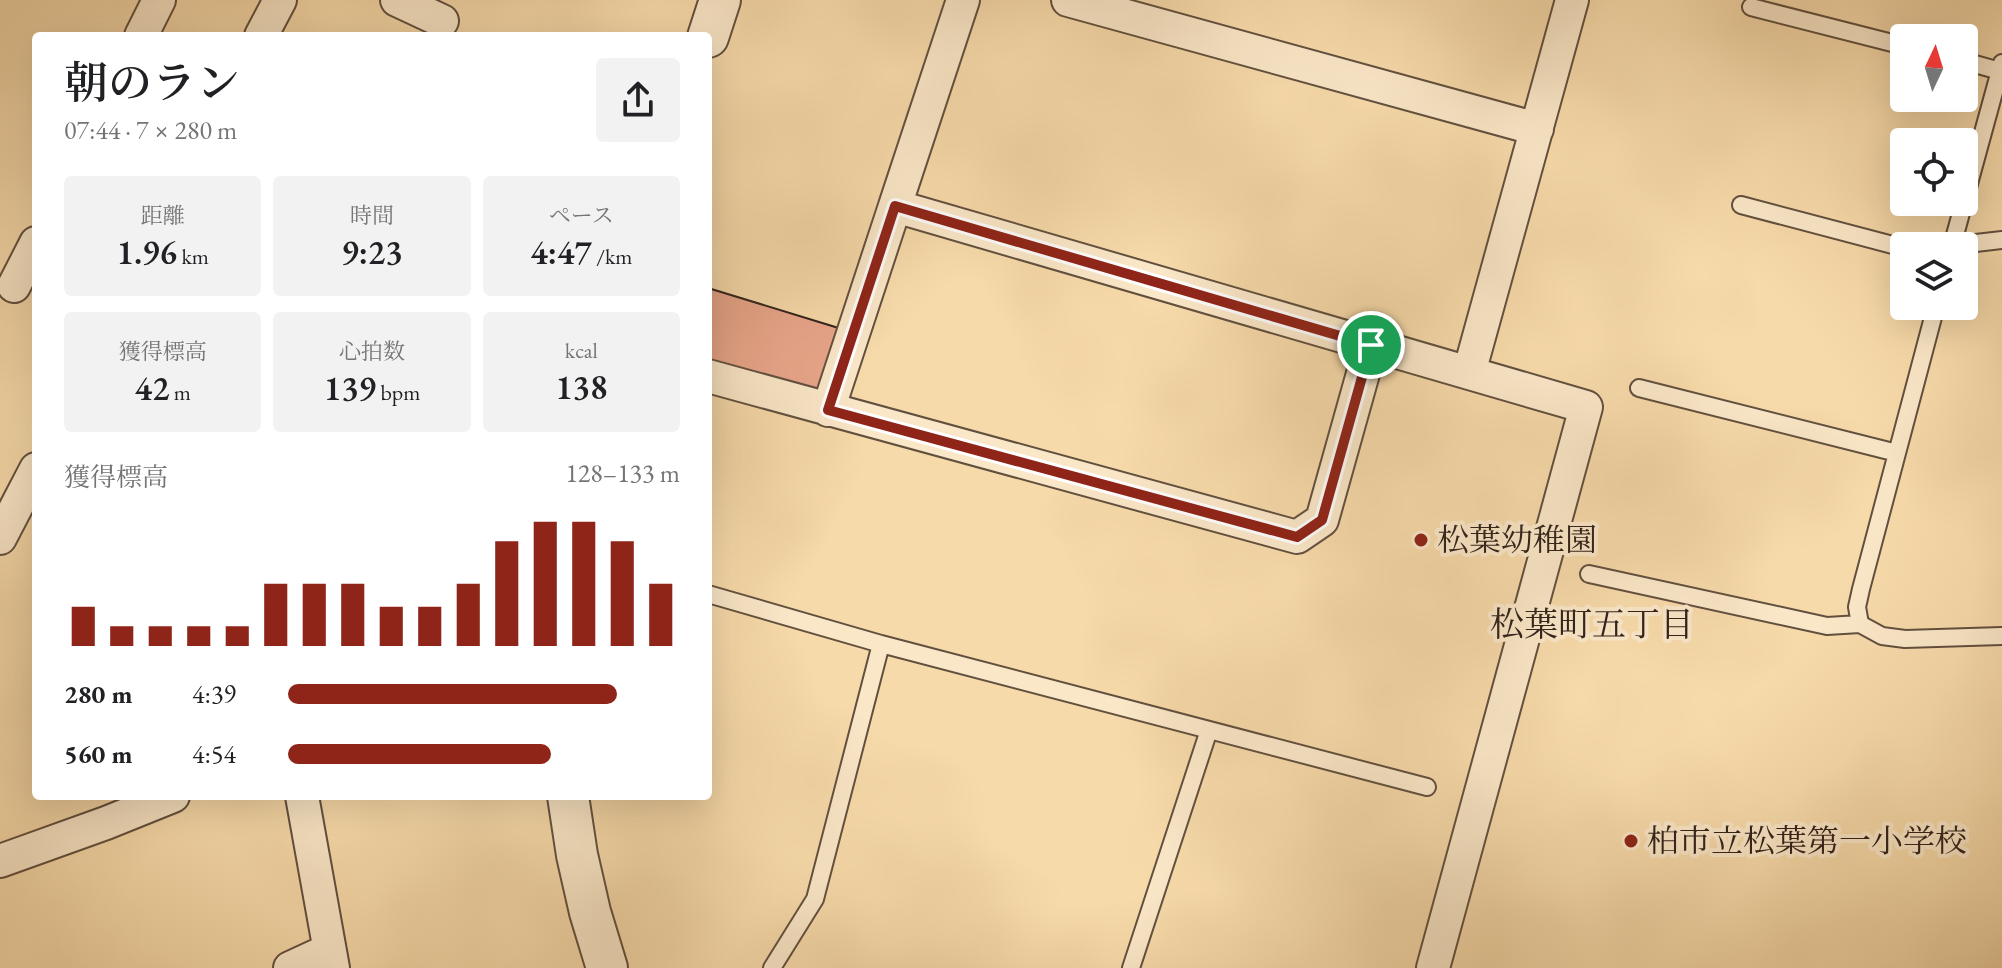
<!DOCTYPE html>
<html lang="ja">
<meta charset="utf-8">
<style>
body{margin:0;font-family:"EB Garamond","Noto Serif JP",serif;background:#f2f2f2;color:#202124;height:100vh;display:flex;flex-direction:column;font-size:30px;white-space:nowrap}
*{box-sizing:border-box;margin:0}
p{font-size:26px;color:#757577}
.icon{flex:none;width:44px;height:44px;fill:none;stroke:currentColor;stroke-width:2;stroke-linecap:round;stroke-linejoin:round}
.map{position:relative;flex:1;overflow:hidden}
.sheet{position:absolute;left:32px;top:32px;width:680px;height:768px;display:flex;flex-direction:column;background:#fff;border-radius:8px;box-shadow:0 8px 32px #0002}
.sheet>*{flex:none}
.needle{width:52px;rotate:4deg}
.buttons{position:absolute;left:1890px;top:24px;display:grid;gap:16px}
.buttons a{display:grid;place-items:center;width:88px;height:88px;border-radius:8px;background:#fff;box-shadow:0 8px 32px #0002;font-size:40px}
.pin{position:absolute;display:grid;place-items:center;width:68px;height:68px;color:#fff;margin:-34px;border:4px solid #fff;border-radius:50%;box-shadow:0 2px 8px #0007}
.round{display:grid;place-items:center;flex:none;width:84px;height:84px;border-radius:8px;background:#f2f2f2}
.headline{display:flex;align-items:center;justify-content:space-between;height:136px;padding:0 32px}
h1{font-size:44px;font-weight:600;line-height:60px}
.stats{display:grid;grid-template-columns:repeat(3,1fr);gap:12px;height:136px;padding:8px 32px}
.stats div{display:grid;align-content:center;border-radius:8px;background:#f2f2f2;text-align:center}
.stats b{font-size:34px;font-weight:600}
.stats small{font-size:22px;font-weight:400}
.stats p{font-size:22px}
.chart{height:224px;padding:16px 32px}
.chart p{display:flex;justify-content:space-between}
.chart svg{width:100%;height:144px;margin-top:8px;stroke:#8f2418;stroke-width:6}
ul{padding:0 32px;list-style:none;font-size:26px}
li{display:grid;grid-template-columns:128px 96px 1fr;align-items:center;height:60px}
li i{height:20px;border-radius:10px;background:#8f2418}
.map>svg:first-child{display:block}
</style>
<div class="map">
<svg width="2002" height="968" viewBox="0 0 2002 968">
<rect width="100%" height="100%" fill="#f7daaa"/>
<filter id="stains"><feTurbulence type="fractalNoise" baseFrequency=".0025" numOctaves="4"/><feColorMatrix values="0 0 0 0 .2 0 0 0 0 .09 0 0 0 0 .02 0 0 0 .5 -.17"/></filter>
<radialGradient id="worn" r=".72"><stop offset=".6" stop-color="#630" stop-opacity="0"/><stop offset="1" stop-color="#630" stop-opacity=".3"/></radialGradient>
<path fill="#e9a58a" stroke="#31221b" stroke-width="2" d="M708,288L845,330L824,398L708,362Z"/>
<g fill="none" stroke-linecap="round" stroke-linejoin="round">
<defs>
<path id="service" d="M1751,7L1904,46
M1964,61L2000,71
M1741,205L1904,248
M1950,246L2002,240
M1952,246L2002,63
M1936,306L1861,589L1857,607L1860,624L1882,636L1905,639L2002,636
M1639,388L1897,453
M1589,574L1827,626L1860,624
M708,594L881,644L815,899L772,968
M881,644L1427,787
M1131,968L1209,730"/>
<path id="minor" d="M397,0L442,21
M963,0L895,206L1586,407L1433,968
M1068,0L1537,129
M141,36L159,0
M261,36L280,0
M14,286L36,243
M1469,373L1572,0
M708,376L1297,537L1322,520L1371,345
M828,410L895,206
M0,538L36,469
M302,796L333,968
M0,861L106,823L173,796
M290,968L329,950"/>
<path id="tertiary" d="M708,37L720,0
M568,796L577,855L590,912L607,968"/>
</defs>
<use href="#service" stroke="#62503f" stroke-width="20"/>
<use href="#minor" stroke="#62503f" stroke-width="36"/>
<use href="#tertiary" stroke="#62503f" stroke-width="44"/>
<use href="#service" stroke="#fae7c8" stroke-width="16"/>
<use href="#minor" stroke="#fae7c8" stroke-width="32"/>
<use href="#tertiary" stroke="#fae7c8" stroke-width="40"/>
</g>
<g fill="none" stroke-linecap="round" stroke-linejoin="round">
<defs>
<path id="route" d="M895,206L1371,345L1322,520L1297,537L828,410Z"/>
</defs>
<use href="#route" stroke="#fff" stroke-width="16"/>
<use href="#route" stroke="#8f2418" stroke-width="10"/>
</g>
<g fill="#8f2418" stroke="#fae7c8" stroke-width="3">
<circle cx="1421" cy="540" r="8"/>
<circle cx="1631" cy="841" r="8"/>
</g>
<g text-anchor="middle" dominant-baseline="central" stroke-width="8" stroke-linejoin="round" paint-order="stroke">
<g font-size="32" fill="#31221b" stroke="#fae7c8" text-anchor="start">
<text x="1437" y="540">松葉幼稚園</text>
<text x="1647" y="841">柏市立松葉第一小学校</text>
</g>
<g font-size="34" fill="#31221b" stroke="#fae7c8">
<text x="1592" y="624">松葉町五丁目</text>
</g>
</g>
<rect width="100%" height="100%" filter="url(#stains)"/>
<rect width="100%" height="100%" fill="url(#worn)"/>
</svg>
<div class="buttons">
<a><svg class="needle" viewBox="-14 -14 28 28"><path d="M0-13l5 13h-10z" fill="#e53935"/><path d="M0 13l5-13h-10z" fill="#757577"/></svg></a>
<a><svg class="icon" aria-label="locate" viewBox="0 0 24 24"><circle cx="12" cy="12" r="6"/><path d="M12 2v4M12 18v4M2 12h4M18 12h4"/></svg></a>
<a><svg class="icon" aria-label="layers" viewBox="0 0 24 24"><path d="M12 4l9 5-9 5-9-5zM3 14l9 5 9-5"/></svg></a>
</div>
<div class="pin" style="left:1371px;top:345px;background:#1e9e55"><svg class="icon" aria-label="arrive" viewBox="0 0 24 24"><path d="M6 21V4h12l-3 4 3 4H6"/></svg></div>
<section class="sheet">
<div class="headline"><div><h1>朝のラン</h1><p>07:44 · 7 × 280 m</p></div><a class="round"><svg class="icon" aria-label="share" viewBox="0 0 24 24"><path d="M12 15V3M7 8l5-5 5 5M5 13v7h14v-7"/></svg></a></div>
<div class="stats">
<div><p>距離</p><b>1.96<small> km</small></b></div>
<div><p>時間</p><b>9:23</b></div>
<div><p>ペース</p><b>4:47<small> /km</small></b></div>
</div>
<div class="stats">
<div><p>獲得標高</p><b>42<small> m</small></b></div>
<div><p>心拍数</p><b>139<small> bpm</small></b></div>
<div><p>kcal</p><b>138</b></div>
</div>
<div class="chart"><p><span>獲得標高</span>128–133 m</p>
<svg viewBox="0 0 160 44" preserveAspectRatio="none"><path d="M5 44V32M15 44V38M25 44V38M35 44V38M45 44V38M55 44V25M65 44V25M75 44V25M85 44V32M95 44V32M105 44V25M115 44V12M125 44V6M135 44V6M145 44V12M155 44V25"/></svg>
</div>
<ul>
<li><b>280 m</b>4:39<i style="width:84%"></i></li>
<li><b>560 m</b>4:54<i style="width:67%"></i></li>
</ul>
</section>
</div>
